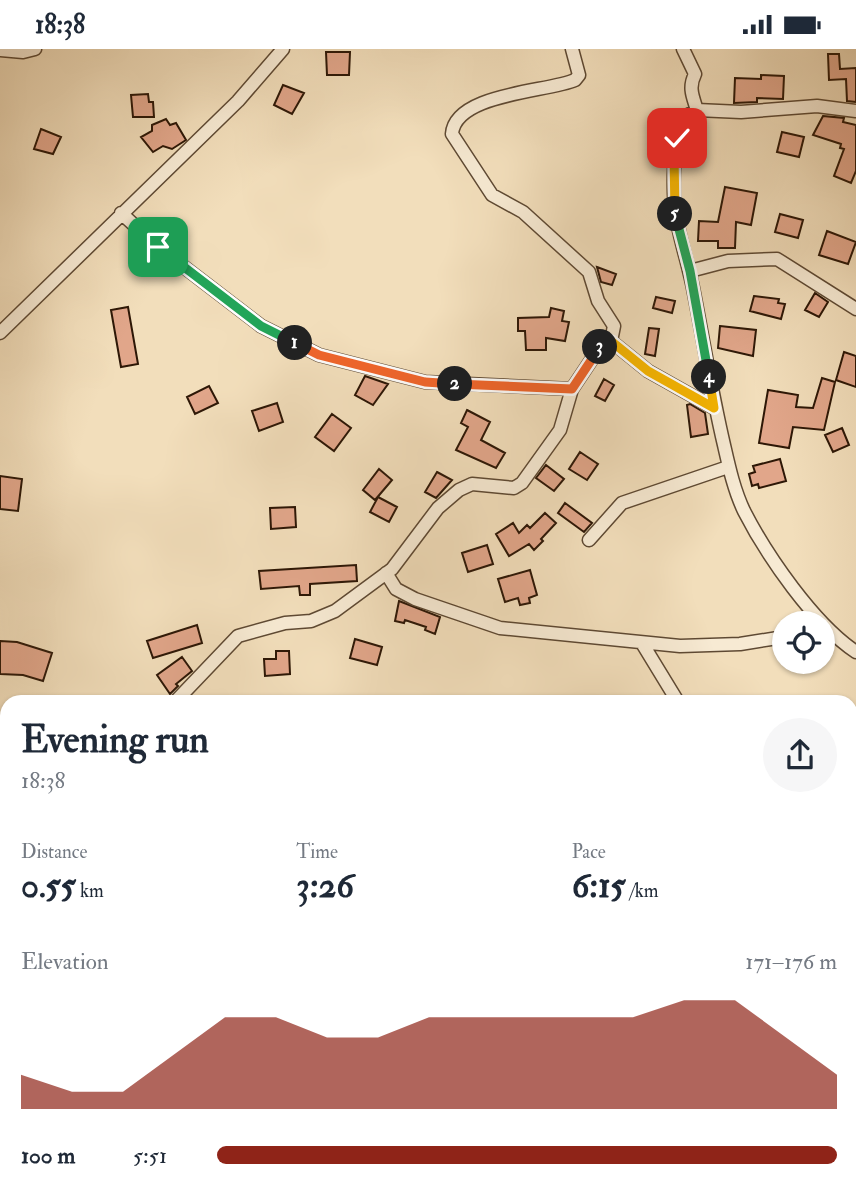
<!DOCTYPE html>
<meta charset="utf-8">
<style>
body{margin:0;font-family:"IM FELL Double Pica",serif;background:#f6f6f7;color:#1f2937;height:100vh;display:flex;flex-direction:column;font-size:26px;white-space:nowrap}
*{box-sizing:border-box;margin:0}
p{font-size:23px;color:#747a83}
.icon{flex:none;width:38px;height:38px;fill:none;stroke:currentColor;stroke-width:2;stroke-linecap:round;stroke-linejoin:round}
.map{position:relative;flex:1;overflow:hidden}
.sheet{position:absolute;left:0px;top:646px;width:858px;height:502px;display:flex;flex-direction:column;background:#fff;border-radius:21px 21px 0 0;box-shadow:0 2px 5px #0004}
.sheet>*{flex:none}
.tools{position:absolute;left:772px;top:562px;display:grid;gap:14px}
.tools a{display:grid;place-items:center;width:63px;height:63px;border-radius:50%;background:#fff;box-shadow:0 2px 5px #0004;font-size:35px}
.pin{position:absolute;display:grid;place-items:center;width:60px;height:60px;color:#fff;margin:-30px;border-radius:14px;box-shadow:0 4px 10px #0006}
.km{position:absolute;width:35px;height:35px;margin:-18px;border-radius:50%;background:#222;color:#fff;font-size:19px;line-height:35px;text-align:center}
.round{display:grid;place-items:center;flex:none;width:74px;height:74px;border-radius:37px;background:#f6f6f7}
.headline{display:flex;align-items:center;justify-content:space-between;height:119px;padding:0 21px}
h1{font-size:38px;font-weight:700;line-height:52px}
.metrics{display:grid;grid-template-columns:repeat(3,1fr);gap:10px;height:119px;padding:7px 21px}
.metrics div{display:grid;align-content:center}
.metrics b{font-size:35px;font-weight:700}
.metrics small{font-size:19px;font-weight:400}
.metrics p{font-size:19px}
.chart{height:196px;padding:14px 21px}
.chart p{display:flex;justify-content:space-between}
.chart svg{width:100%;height:126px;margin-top:7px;fill:#8f2418;opacity:.7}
ul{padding:0 21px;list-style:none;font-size:23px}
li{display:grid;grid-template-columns:112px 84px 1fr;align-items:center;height:52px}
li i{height:18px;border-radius:9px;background:#8f2418}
.status{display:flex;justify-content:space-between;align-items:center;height:49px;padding:0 35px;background:#fff;direction:ltr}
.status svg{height:19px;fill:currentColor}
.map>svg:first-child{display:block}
</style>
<div class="status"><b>18:38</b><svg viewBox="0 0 49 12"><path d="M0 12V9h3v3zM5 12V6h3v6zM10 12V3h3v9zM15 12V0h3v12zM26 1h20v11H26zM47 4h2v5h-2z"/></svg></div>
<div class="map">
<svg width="856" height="1147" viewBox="0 0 856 1147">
<rect width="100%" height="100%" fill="#f2debb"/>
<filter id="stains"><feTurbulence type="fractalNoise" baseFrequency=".00286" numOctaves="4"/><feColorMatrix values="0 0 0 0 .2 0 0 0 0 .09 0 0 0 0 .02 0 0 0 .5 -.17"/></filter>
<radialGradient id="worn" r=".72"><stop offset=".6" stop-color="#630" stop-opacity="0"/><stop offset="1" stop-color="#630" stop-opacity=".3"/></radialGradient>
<path fill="#e1a68a" stroke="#2d1706" stroke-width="2" d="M326,3H350L349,26H327Z
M828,5H839L840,20L856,19V53L847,52L846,30L829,31Z
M761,26L784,27L783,50L757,49V53L734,54L735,29L761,30Z
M283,36L304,44L292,65L274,56Z
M148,45L149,53H153L154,68H133L131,46Z
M823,67L844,69L843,73L856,76V122L851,134L834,127L844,100L840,99L841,95L813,86Z
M166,70L170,76L176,74L186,91L172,100L163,97L153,103L141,88L152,82V76Z
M41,80L61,88L53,105L34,100Z
M782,83L804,88L799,108L777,103Z
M725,138L757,144L751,176L736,173L735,199H718V192H698L699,172L718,173Z
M780,165L803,171L798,189L775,183Z
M827,182L856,193L848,215L819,206Z
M597,218L616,225L612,236L601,233Z
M815,244L828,253L819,268L805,261Z
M754,247L779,250L778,254L785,255L781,270L750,262Z
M656,248L675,252L672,264L653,259Z
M128,258L138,315L121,318L111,261Z
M551,259L564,262L562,272L569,273L565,292L546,289V301H526L525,282H518V269L549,268Z
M720,277L756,281L753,307L718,299Z
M649,279L659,280L655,307L645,305Z
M844,303L856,307V338L836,331Z
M365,327L388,335L373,356L355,346Z
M822,329L835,333L824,381L793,378L789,399L759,394L768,341L798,346L796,358L813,359Z
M604,330L614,336L605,352L595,347Z
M209,337L218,354L195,365L187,348Z
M277,354L283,373L259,382L252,362Z
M690,355L705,364L708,385L691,388L687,356Z
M467,361L490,373L481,391L505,404L496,419L456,401L468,378L461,374Z
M332,365L351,379L334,402L315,388Z
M842,379L849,396L833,403L825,386Z
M580,403L598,415L587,431L569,420Z
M780,410L786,432L759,439L758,435L752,437L749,425L755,423L753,417Z
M546,416L564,430L554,442L536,429Z
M379,420L392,431L375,451L363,441Z
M437,423L452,431L436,449L425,443Z
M0,427L22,430L18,462L0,460Z
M378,448L397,458L389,473L370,463Z
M565,454L592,474L584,483L558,464Z
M295,458L296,478L271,480L270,459Z
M545,464L556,474L541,490L543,492L534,501L529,495L509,507L496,485L513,474L519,484L527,476L530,479Z
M487,496L493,515L468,523L462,504Z
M356,516L357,532L310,535V546H300L299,537L261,540L259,522Z
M530,521L537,546L529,549L530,554L520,556L518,549L505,553L498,530Z
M399,552L440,568L435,585L425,581L426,578L405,571L404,574L395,572Z
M197,576L202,594L153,609L147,592Z
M355,590L382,598L377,616L350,609Z
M0,592L17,593L52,604L43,632L23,626L0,625Z
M276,602H289L290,625L265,627L264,610H276Z
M182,608L192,622L176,635L178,637L170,645L157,626Z"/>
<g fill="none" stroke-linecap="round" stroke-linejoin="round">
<defs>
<path id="minor" d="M572,0L579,26L575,31C548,43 455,44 452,85L492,146L523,163L589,223L598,252L614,277L611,292
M683,0L695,25C688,39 693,48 697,61
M0,1L23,3L35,0
M856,62L817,57L741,63L697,61L686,67C675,93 673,117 674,145C675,179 688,211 694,244C704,295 712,345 724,396C729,418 734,441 744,462C767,507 814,575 856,603
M121,164L158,198L261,277L319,306L425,333L572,340
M690,222L728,212L777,210L856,260
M0,284L238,52L283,0
M611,292L648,322L714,359
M589,491L622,454L728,418
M386,524L396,540L415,550L500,579L680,597L740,595L784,588
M642,594L678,653
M175,653L238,587L285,574L311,572L335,562L392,520L438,459L459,441L472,435L514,439L522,434L560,381L572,340L600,298L611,292
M850,879L856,878
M0,993L7,997
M299,1141L304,1147
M222,1147L225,1144
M644,1147L648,1141"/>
</defs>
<use href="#minor" stroke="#5e4933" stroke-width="15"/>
<use href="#minor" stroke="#f7ead3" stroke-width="12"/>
</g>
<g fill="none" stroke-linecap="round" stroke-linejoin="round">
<defs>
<path id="split-1" d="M158,198L261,277L295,294"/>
<path id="split-2" d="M295,294L319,306L425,333L455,335"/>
<path id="split-3" d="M455,335L572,340L600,298"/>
<path id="split-4" d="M600,298L611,292L648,322L714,359L709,328"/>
<path id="split-5" d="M675,165L690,222L709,328"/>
<path id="split-6" d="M675,165L674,105L677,89"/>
</defs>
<use href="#split-1" stroke="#fff" stroke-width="14"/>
<use href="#split-2" stroke="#fff" stroke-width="14"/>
<use href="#split-3" stroke="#fff" stroke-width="14"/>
<use href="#split-4" stroke="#fff" stroke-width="14"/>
<use href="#split-5" stroke="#fff" stroke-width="14"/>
<use href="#split-6" stroke="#fff" stroke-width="14"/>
<use href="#split-1" stroke="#22a559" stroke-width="9"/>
<use href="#split-2" stroke="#f0652b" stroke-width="9"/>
<use href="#split-3" stroke="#f0652b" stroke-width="9"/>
<use href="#split-4" stroke="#f5b400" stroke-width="9"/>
<use href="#split-5" stroke="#22a559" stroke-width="9"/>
<use href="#split-6" stroke="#f5b400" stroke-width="9"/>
</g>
<rect width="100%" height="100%" filter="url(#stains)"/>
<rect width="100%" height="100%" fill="url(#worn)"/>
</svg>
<div class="tools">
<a><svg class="icon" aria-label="locate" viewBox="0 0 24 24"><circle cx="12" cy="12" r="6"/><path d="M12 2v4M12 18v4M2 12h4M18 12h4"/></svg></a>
</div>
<div class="pin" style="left:158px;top:198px;background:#1e9e55"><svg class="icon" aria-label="arrive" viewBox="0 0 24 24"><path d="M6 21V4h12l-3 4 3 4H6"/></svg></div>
<div class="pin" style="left:677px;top:89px;background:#d93025"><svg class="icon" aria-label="check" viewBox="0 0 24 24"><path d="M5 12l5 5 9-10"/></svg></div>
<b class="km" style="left:295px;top:294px">1</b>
<b class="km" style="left:455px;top:335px">2</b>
<b class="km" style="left:600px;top:298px">3</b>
<b class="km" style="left:709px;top:328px">4</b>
<b class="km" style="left:675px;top:165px">5</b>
<section class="sheet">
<div class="headline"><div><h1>Evening run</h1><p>18:38</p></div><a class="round"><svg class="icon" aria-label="share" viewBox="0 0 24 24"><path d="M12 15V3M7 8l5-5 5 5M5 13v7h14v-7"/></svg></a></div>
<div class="metrics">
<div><p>Distance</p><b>0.55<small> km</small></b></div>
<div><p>Time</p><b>3:26</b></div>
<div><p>Pace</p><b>6:15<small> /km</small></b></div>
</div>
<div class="chart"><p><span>Elevation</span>171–176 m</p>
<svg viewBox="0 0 160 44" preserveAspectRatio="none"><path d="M0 44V32L10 38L20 38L30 25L40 12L50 12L60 19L70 19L80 12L90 12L100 12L110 12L120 12L130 6L140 6L150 19L160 32V44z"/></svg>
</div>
<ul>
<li><b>100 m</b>5:51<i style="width:100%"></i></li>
</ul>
</section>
</div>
